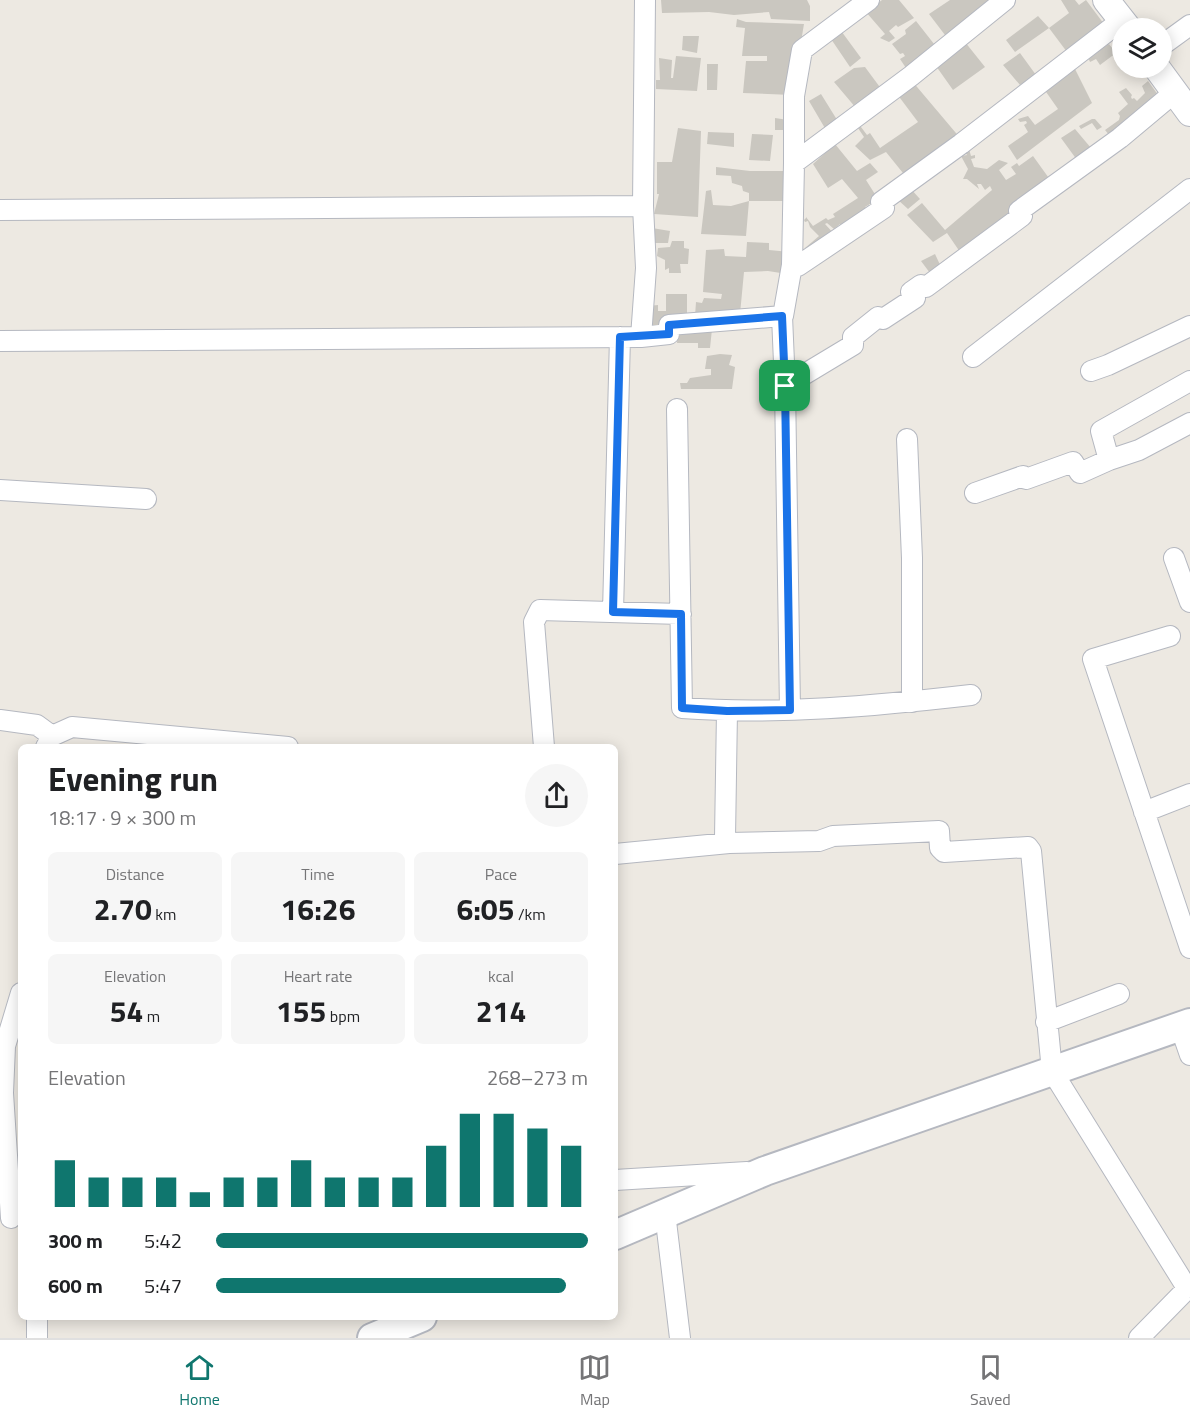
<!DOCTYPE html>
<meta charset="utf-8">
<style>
body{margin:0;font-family:"Titillium Web",sans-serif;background:#f6f6f6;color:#202124;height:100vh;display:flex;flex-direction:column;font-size:22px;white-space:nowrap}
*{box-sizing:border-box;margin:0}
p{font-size:20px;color:#757577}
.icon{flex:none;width:33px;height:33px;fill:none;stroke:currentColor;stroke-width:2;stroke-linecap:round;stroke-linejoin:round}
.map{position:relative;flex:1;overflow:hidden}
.details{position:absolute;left:18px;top:744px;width:600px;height:576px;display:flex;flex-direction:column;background:#fff;border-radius:9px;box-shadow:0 3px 15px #0003}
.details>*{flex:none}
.buttons{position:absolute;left:1112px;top:18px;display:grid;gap:12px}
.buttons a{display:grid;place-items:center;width:60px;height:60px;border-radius:50%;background:#fff;box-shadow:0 3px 15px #0003;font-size:30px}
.pin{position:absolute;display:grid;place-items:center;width:51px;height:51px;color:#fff;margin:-26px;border-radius:12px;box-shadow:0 3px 9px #0006}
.round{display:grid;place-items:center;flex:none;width:63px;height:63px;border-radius:32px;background:#f6f6f6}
.headline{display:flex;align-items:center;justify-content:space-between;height:102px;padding:0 30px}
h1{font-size:33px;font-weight:700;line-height:45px}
.metrics{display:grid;grid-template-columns:repeat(3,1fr);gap:9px;height:102px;padding:6px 30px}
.metrics div{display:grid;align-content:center;border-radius:9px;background:#f6f6f6;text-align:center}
.metrics b{font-size:30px;font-weight:700}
.metrics small{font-size:16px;font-weight:400}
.metrics p{font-size:16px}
.chart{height:168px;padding:12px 30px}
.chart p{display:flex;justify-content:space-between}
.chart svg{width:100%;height:108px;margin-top:6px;stroke:#0f766e;stroke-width:6}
ul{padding:0 30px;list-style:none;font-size:20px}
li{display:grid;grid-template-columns:96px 72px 1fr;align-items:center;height:45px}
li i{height:15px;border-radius:8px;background:#0f766e}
.menu{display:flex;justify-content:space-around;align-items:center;height:84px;border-top:2px solid #e0e0e0;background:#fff;font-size:16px;color:#757577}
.menu a{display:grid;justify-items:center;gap:3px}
.menu .active{color:#0f766e}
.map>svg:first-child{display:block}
</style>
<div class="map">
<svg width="1190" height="1338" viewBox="0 0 1190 1338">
<rect width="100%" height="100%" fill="#ede9e2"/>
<path fill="#cac7c0" d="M661,0H807L810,6V21L771,19L769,12L734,15L709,12L662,13Z
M882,0H899L914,18L898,27L896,25L889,31L895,38L889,42L880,38L885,34L866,12Z
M950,0H996L948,39L929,14Z
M1061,0H1075L1079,5L1086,0L1110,32L1073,60L1049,28L1069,13Z
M1038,16L1049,28L1015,52L1006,40Z
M737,19L746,22L804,24L792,95L743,93L746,61H767V56H742L745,28L736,27Z
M916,21L938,49L908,71L900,59L905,56L903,53L900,54L892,44L906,34L905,30Z
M839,28L861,58L850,67L829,36Z
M683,36H699L697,53L682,50Z
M965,42L985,67L953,90L936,66Z
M1109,44L1116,53L1100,65L1096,59L1090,62L1088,57Z
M1020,53L1036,75L1020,85L1003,65Z
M676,56L701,58L697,91L656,89V80H660L659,58L672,60L671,78H673Z
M707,64H718L717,90H707Z
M865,67L882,90L856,108L834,82L854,68Z
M1075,69L1092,103L1017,160L1008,146L1028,132L1024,125L1027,123L1026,121L1020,122L1018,119L1028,116L1035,125L1058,109L1044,89Z
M912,81L961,139L907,178L886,152L870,160L855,146L864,137L858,128V123L867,135L870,133L880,148L918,122L897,94Z
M1148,81L1161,99L1110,136L1105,130L1119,120L1120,116L1118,113L1128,104L1119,92L1126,88L1132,95L1131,97L1132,99L1134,98L1137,101L1145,93L1142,86Z
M821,94L839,123L826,130L809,101Z
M775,118L788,120L787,130H775Z
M1092,119H1095L1102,127L1097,130L1092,123L1081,129L1079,126Z
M678,128L701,131L698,217L654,214L659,194H657V162H672Z
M1075,129L1091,148L1077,160L1061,138Z
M708,132L734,133V147L707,144Z
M752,134L773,135L770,161L749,160Z
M835,144L857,171L870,163L878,172L866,180L878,199L865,207L869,212L844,229L840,224L834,229L827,223L825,224L836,236L811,253L805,248L819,236L810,227L808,221L805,222L804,220L806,218V217L813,226L826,218L828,220L835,217L833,214L858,198L842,179L828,188L813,164Z
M969,149L971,156L975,155V158L971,159L974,167L987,169L999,160L1008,163L999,170L1006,180L1016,174L1011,167L1017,163L1019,166L1033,156L1051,181L960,252L947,233L933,242L907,215L922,203L945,230L992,190L990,186L985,190L981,184H977L979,189L967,179H963L968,169L961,156L967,155L965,152Z
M716,167L750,171H792L790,201H749V193L743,191L742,186L732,183L731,176L716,175Z
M910,188L920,199L908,209L897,199Z
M711,190L713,205L731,206L749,201L746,236L701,234L706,191Z
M652,228L670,231L668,243H651Z
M672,241H684V248L689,249L688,264H680L681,273H669V268L665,270V260L657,256L658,248L670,247Z
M747,242L769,243V250L790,252L787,274L768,271L744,272L740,314L695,316L696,302L702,303L704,298L721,299L722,294L703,292L706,250L724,249L725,256L746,257Z
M935,254L942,269L930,273L921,261Z
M666,294H687V317L662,330L647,331L648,306L658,305V311H666Z
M712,329L710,348H698V343H677L678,332Z
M720,354L732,355L729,365L735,367L732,389H681L680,383H687L690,378L711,375V369H705L707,356Z"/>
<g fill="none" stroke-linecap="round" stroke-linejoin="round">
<defs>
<path id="minor" d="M645,0L643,206L646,268L641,337L669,334V325L783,316L792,265L798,266L884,208L881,202L961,144L1122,20
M1161,46L1190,25
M794,163V96L802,50L869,0
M0,210L643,206
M792,265L794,163L911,76L1005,0
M782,316L785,386L790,710
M0,341L641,337
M973,357L1190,189
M1091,371L1108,365L1190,326
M1190,381L1101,431L1109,460L1139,450L1190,423
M785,386L853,345V337L878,317L883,319L915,298L911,292L921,285L926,287L1022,216L1019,211L1120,138L1175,92
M677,409L682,708C778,715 875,706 971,695
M907,439L912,558V702
M0,490L146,499
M975,493L1023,476L1026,479L1073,462L1080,473L1109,460
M1174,558L1190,602
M613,612L620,337
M1170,636L1093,659L1190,948
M727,711L725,838L729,843
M0,720L37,725L52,736
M46,747L52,736L72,727L288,747
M544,747L534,622L540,610L681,614
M1144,812L1190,794
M615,854L729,843L819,841L833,836L939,831L940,848L944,852L1028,847L1031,851L1052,1071L1187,1288
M1046,1022L1119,994
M1180,1026L1190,1055
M615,1180L747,1172
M665,1213L680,1338
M11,1218L3,1093L5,1046L21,993
M37,1317V1338
M1139,1338L1190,1286"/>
<path id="tertiary" d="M1106,0L1128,28
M1157,68L1190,113"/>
<path id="secondary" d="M615,1235L765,1171L1190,1023
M372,1338L422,1317"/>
</defs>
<use href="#minor" stroke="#b5b8c0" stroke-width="22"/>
<use href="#tertiary" stroke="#b5b8c0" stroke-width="28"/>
<use href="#secondary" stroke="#b5b8c0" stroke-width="32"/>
<use href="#minor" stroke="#fff" stroke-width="20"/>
<use href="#tertiary" stroke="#fff" stroke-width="26"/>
<use href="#secondary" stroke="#fff" stroke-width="28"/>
</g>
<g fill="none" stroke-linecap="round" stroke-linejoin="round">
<defs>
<path id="route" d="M782,316L785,386L790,710L727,711L682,708L681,614L613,612L620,337L669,334V325Z"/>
</defs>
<use href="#route" stroke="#fff" stroke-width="12"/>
<use href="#route" stroke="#1a73e8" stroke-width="8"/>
</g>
</svg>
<div class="buttons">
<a><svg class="icon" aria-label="layers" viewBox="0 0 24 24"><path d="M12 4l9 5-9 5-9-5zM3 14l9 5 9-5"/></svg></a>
</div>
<div class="pin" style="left:785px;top:386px;background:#1e9e55"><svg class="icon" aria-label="arrive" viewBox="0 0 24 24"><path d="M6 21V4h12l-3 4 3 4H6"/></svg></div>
<section class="details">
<div class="headline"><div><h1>Evening run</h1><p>18:17 · 9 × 300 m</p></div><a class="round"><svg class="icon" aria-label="share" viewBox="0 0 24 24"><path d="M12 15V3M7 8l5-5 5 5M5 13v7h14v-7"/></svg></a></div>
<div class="metrics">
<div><p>Distance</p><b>2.70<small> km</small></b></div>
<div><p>Time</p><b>16:26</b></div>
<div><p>Pace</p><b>6:05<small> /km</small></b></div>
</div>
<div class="metrics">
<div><p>Elevation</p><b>54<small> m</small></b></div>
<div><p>Heart rate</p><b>155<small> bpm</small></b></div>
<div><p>kcal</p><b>214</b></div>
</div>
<div class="chart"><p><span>Elevation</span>268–273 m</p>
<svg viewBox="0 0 160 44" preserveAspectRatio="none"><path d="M5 44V25M15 44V32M25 44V32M35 44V32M45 44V38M55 44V32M65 44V32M75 44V25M85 44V32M95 44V32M105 44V32M115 44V19M125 44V6M135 44V6M145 44V12M155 44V19"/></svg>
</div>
<ul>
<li><b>300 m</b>5:42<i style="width:100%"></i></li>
<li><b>600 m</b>5:47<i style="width:94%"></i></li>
</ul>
</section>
</div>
<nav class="menu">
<a class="active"><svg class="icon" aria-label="home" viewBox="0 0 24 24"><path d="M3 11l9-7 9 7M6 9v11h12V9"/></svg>Home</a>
<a><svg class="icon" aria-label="map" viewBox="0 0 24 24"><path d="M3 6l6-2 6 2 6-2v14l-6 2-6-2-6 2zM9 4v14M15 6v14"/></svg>Map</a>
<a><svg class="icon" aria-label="saved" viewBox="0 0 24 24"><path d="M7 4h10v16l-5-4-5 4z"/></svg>Saved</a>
</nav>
